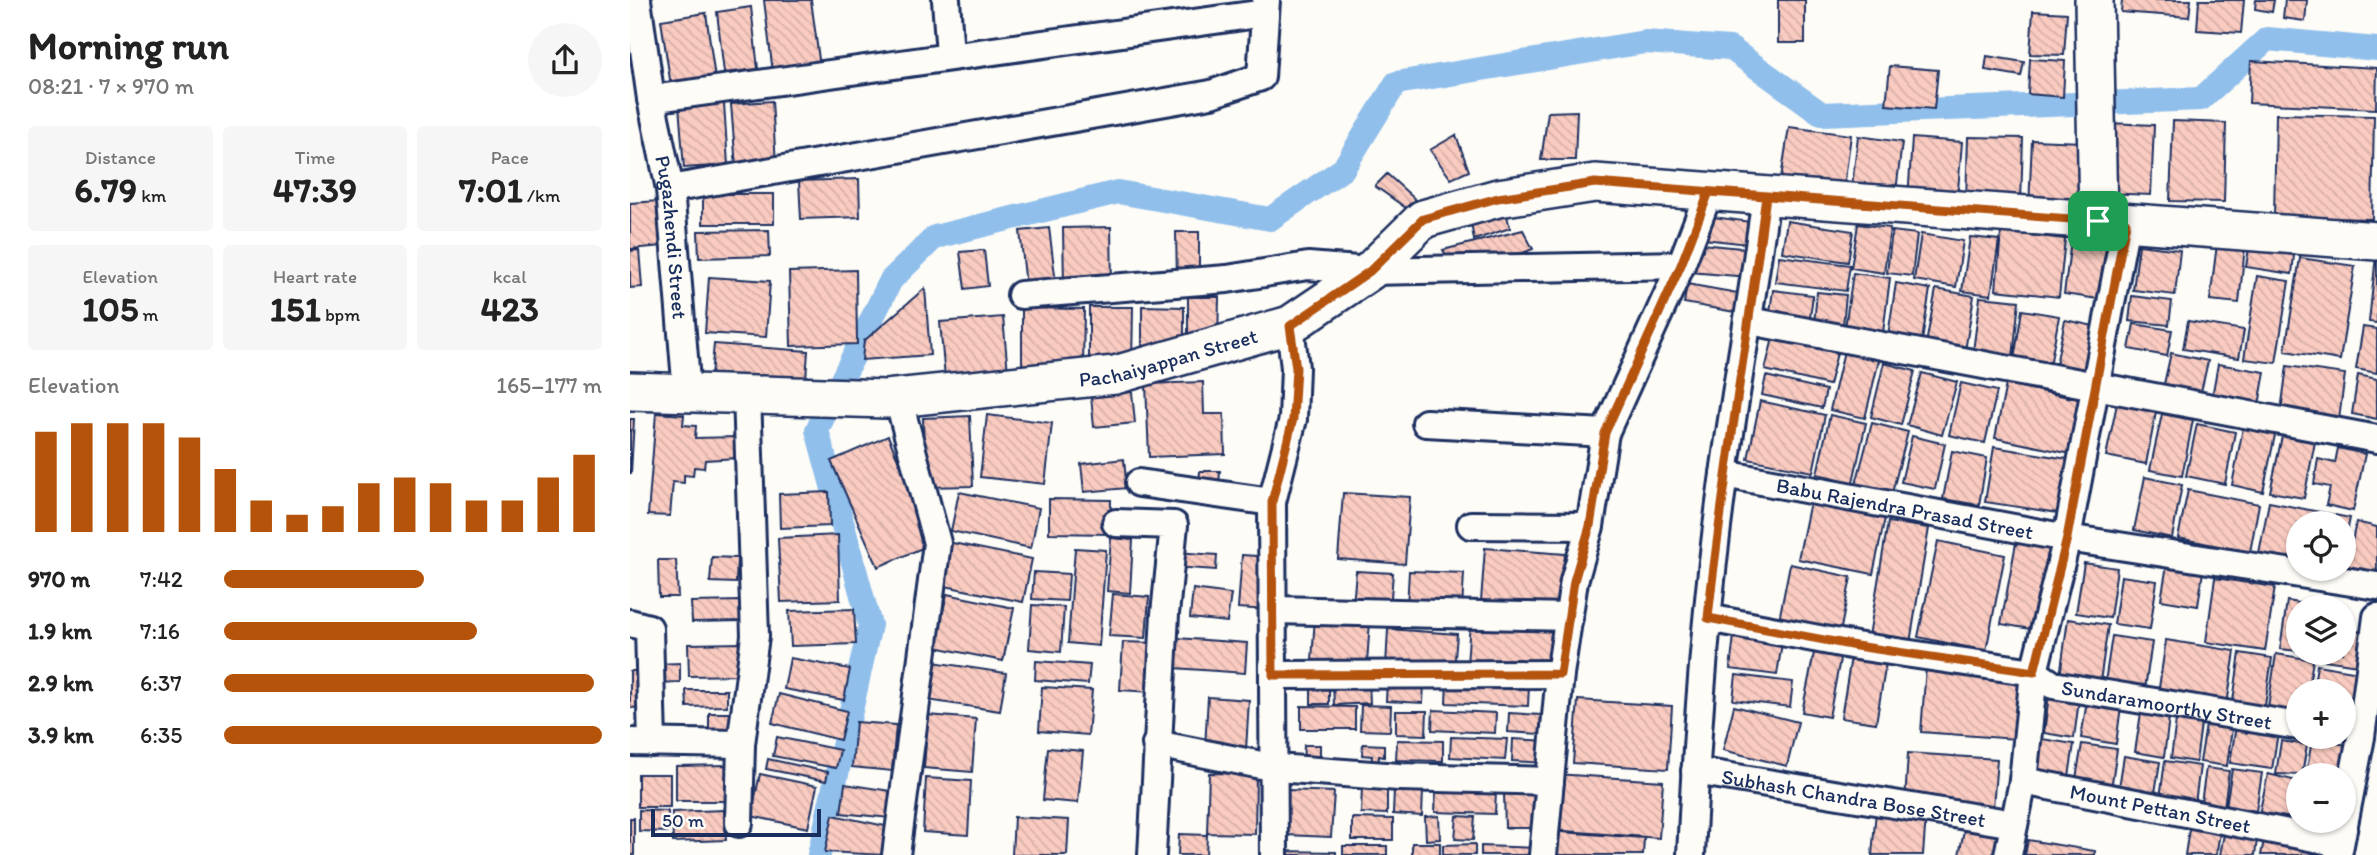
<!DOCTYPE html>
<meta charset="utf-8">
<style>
body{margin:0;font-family:Itim,sans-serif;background:#f6f6f6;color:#222;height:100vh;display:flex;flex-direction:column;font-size:26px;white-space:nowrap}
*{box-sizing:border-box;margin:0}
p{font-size:23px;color:#767676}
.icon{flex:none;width:38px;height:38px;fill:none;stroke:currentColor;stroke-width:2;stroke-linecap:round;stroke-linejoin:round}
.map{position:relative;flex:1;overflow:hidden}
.panel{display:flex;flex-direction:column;background:#fff;width:630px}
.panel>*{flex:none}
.tools{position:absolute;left:1656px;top:511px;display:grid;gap:14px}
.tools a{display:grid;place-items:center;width:70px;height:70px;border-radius:50%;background:#fff;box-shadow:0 2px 5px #0004;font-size:35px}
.scale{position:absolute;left:21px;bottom:18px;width:170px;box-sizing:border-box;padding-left:7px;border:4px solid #1b2f5e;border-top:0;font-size:19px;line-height:24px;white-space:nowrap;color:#1b2f5e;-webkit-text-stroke:5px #fdfcf7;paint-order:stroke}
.pin{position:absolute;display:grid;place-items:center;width:60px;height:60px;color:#fff;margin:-30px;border-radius:14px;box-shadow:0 4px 10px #0006}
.round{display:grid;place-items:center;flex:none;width:74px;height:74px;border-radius:37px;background:#f6f6f6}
.headline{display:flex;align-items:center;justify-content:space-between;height:119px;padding:0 28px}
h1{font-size:38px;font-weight:800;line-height:52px}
.figures{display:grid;grid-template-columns:repeat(3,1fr);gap:10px;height:119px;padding:7px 28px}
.figures div{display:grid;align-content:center;border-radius:7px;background:#f6f6f6;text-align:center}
.figures b{font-size:35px;font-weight:800}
.figures small{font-size:19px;font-weight:400}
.figures p{font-size:19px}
.chart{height:196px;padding:14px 28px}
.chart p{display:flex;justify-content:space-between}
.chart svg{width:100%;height:126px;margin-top:7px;stroke:#b45309;stroke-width:6}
ul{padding:0 28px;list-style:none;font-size:23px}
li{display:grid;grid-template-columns:112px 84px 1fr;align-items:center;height:52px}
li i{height:18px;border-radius:9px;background:#b45309}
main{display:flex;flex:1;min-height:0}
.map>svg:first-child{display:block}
</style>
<main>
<section class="panel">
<div class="headline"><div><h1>Morning run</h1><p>08:21 · 7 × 970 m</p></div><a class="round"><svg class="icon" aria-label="share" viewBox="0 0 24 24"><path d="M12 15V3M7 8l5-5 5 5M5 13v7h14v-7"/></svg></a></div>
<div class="figures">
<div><p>Distance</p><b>6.79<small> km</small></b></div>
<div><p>Time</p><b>47:39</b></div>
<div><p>Pace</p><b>7:01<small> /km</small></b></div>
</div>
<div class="figures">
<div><p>Elevation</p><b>105<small> m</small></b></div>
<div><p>Heart rate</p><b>151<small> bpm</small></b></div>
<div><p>kcal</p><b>423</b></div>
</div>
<div class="chart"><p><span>Elevation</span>165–177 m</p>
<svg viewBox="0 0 160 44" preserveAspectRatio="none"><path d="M5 44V9M15 44V6M25 44V6M35 44V6M45 44V11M55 44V22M65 44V33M75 44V38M85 44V35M95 44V27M105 44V25M115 44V27M125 44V33M135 44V33M145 44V25M155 44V17"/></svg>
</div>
<ul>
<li><b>970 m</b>7:42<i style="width:53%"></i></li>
<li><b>1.9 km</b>7:16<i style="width:67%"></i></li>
<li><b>2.9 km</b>6:37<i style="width:98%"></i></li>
<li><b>3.9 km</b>6:35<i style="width:100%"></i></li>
</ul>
</section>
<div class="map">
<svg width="1747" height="855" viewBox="0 0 1747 855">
<defs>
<pattern id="building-back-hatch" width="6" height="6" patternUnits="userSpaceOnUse" patternTransform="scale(1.75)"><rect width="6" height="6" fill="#facbc0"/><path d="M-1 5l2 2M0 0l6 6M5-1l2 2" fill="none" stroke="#d6afa7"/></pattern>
</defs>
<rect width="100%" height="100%" fill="#fdfcf7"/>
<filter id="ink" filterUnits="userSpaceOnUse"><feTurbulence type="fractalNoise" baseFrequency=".0143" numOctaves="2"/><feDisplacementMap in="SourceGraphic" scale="14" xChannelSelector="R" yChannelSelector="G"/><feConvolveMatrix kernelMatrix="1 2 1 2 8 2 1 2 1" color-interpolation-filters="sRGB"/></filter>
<g filter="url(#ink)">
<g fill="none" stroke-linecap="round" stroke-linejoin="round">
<path stroke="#91bfeb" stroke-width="24" d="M189,855L240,625L187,430L261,280L305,237L488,192L640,219L713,169L766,83L1015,42L1100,48L1192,114L1571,99L1637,39L1747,49"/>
</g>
<path fill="url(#building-back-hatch)" stroke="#1b2f5e" stroke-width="2" d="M134,0H181L190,67L143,73Z
M1148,0H1175V43H1148Z
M1492,0H1561L1559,17L1491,12Z
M1569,0H1614L1611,33L1567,30Z
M1626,0H1644L1642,12L1625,9Z
M1655,0H1677L1675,21L1653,18Z
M121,7L128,69L94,73L87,12Z
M1403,11L1437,13L1434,55L1400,54Z
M76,13L85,79L41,86L31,20Z
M1357,56L1394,62L1391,76L1355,70Z
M1400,59L1435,61L1433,97L1398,94Z
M1621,61L1747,68L1746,109L1619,103Z
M1260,66L1308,70L1304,109L1256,105Z
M142,101L146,164L106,167L101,104Z
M94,103L98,165L54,168L49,106Z
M947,111L945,160H911L918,112Z
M1646,114L1744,116L1742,219L1644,217Z
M1543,121L1596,123L1594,202L1540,201Z
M1478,123L1524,125L1521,195L1475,193Z
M1159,127L1221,135L1214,187L1151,178Z
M826,135L839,171L821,179L800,150Z
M1228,136L1272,142L1265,200L1221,195Z
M1338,137L1393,138L1391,203L1336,202Z
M1282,138L1332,142L1327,203L1278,200Z
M1402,140L1452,142L1449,208L1399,207Z
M757,174L787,201L776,208L745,186Z
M229,179L230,217L171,219L169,181Z
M73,194H144V224H73Z
M29,201L33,246L0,249V203Z
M877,216L880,228L844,240L841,223Z
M1076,216L1121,222L1118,244L1074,239Z
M1157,221L1223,231L1218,262L1152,252Z
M1228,224L1260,228L1254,273L1221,268Z
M481,227L482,284L434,285L433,228Z
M419,228L426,283L396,286L390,231Z
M139,230L140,256L69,258L68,231Z
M893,230L903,249L861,265H821L813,250Z
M1262,231L1287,234L1282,276L1257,273Z
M546,232H569V279H547Z
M1371,232L1435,239L1429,297L1366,290Z
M1291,234L1333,241L1326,287L1284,280Z
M1340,237L1369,240L1361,295L1332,291Z
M1441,241L1482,246L1475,300L1434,294Z
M1062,243L1120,249L1118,277L1060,272Z
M1587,244L1615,247L1609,303L1580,300Z
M1509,245L1550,250L1545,295L1503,290Z
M1747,246V323L1739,322Z
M1619,248L1664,255L1662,274L1616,267Z
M9,250L12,287L0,288V251Z
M354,250L358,286L335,289L330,252Z
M1149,256L1220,265L1216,291L1145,282Z
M1670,258L1725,266L1710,360L1655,351Z
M226,270L227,344L161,346L159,272Z
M1223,273L1260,278L1253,333L1215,328Z
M1627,276L1659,281L1646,363L1614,359Z
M79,277L140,281L136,337L75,333Z
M1266,283L1300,289L1291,347L1257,342Z
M1057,284L1119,295L1116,314L1054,303Z
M295,288L300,355L232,360L234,341Z
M1306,289L1344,296L1335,351L1296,344Z
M1143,290L1183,295L1179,325L1139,319Z
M1187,292L1216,295L1213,326L1184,324Z
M1502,296L1542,301L1539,325L1499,321Z
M558,297H589L588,342H558Z
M1350,297L1389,301L1383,357L1343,352Z
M512,306L554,307V353L512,352Z
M459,307H503L502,365L459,364Z
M392,308L454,309L453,368H392Z
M1392,310L1429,316L1420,366L1384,360Z
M373,317L378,373L315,379L310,322Z
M1435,320L1469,327L1459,377L1425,370Z
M1558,321L1614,330L1609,358L1553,349Z
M1504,324L1542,330L1537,356L1499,349Z
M1733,327L1747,329V373L1726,369Z
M1143,338L1207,353L1199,385L1135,370Z
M84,344L178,351L175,393L80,386Z
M1214,351L1249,360L1235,418L1200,410Z
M1541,353L1578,361L1571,392L1534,384Z
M1254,363L1285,371L1271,425L1241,417Z
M1588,364L1635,372L1629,405L1582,397Z
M1657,366L1715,374L1709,419L1651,411Z
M1292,373L1327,382L1312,435L1277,425Z
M1728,375L1747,379V419L1722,414Z
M1136,376L1196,390L1192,408L1132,395Z
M573,382L574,414H594L595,454L519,457L516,384Z
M1331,383L1367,391L1355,443L1319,435Z
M1376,384L1457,401L1446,455L1365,438Z
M502,392L505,423L464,427L461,396Z
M1488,399L1527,407L1516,464L1476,456Z
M1130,401L1195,415L1183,472L1118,459Z
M26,413L54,415L53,425L66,426L65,438L107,437V458L75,460L74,468L64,467L63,476L54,475V483L43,482L40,516L18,515Z
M1532,414L1563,420L1552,476L1520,470Z
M357,415L422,423L415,484L350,477Z
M1200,415L1236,423L1223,482L1187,474Z
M340,416L343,486L295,487L293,418Z
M0,419H4L1,473H0Z
M1242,423L1278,432L1262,493L1226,484Z
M1567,424L1605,432L1595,484L1556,476Z
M1613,428L1645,435L1633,492L1602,485Z
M258,436L304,543L248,567L201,461Z
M1282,436L1315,444L1305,489L1271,482Z
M1652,436L1685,442L1674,498L1640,492Z
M1364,447L1444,460L1435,514L1355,502Z
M1708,448L1735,454L1723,511L1696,505L1700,487L1684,484L1688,459L1705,463Z
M1322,451L1357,458L1349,505L1313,499Z
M494,459L497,491V488L454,492L451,464Z
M570,471H590L589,485H569Z
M1515,477L1552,485L1542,538L1504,530Z
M1558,490L1629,504L1620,552L1548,538Z
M199,492L200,526L150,528L149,494Z
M329,492L409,508L401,548L321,531Z
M713,493L780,497L775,564L708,559Z
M419,499L481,500L480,534L419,533Z
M1180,502L1255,518L1243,574L1168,559Z
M1639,502L1720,518L1713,552V523H1668V561L1629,553Z
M1258,522L1299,528L1279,649L1238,642Z
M1726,522L1747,527V572L1717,566Z
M208,535L210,600L151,602L148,538Z
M481,538L503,540L500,593L477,591Z
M1308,541L1375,555L1356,651L1288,637Z
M318,542L402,559L393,602L310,585Z
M1386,543L1422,549L1407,630L1371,624Z
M445,548L476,550L469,646L438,643Z
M855,548L935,554L931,607L851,601Z
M545,552L587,555L586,570L544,567Z
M612,555L642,557L638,610L608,608Z
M82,557L107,558L106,583L80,582Z
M28,560H46L48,597H29Z
M1454,563L1487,568L1480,618L1446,613Z
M1160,564L1221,577L1210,633L1149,620Z
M1537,565L1573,571L1568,606L1531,600Z
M726,571L763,573L760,609L723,606Z
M779,571L834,573L832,610L777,607Z
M404,572L439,574L437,601L402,599Z
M1491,576L1527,581L1520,629L1484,624Z
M1585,578L1645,587L1635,651L1576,642Z
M563,589L601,594L597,622L560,618Z
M317,594L384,608L373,661L305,647Z
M483,594L519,597L516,638L479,636Z
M112,601L113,621L62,622L61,602Z
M1657,601L1695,607H1668V651L1650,649Z
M402,605L434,607L431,652L399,649Z
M224,609L226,644L161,646L159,611Z
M685,617L740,621L737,663L682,660Z
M1438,619L1478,625L1470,682L1430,676Z
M840,621L928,627L924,672L837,666Z
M758,629L827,634L824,671L756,666Z
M1713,629L1733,632L1728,665L1694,660L1695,653H1713Z
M1104,636L1152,643L1147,675L1100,669Z
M1482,636L1522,642L1514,695L1474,689Z
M547,638L617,643L615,673L544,668Z
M1536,640L1605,651L1597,705L1528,695Z
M493,642L524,643L522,692L490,690Z
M111,643L112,675L59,676L58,644Z
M1185,648L1211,654L1199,717L1172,712Z
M1610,653L1642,658L1635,706L1603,701Z
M1646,654L1683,660L1678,691H1668V718L1637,714Z
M1221,657L1256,663L1246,723L1211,718Z
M160,658L220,669L214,700L154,689Z
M406,661L460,665L458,684L405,680Z
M303,662L376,673L370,711L297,700Z
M50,663V682L27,683L26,664Z
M1687,665L1729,672L1722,717L1713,716V691H1683Z
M1296,667L1391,673L1386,739L1291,732Z
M0,671H17L18,707L0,708Z
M1106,675L1163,682L1160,707L1103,700Z
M739,680L740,703L704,705L703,682Z
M757,680L794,682L793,703L756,701Z
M681,681H699V704H681Z
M817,682L899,685L898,706L816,703Z
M412,687L462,690L458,735L409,731Z
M56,690H97V706L57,707Z
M149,694L217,711L210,740L142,723Z
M1419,695L1449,700L1444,738L1414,733Z
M578,697L619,700L616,750L575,747Z
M948,700L1042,706L1038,769L943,763Z
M1457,701L1491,706L1486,744L1451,738Z
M731,705L761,706L760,731L730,730Z
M671,706L725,707V729H671Z
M1104,706L1168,722L1157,766L1093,750Z
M803,710L866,713L865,733L802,730Z
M766,711H797L796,735L766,734Z
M79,713H101L102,742H79Z
M879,713L911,715L910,734L878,732Z
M1511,713L1539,717L1534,757L1505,752Z
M298,715L346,719L342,772L294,768Z
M1546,720L1571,724L1566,762L1541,758Z
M226,722L266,725L262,771L222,767Z
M1576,725L1602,729L1597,766L1570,762Z
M1606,726L1648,733L1642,769L1600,763Z
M147,737L210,750L206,768L143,756Z
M821,737L877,739L875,760L820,757Z
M883,739L919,741L918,763L882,761Z
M1412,739L1444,744L1438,783L1406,778Z
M767,740L813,741V761L766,760Z
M1682,740L1719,745L1713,775H1676Z
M1651,741L1677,745L1672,775L1646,774Z
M733,744L754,745V757L749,756L748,768H741L742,756L732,755Z
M1452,744L1487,749L1481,789L1445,784Z
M674,745H690V769L673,768Z
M418,748L453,751L448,803L413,800Z
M1278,753L1367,759L1363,808L1275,802Z
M1494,756L1530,762L1524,799L1488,794Z
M138,759L198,772L196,781L136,769Z
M1535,761L1570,766L1565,803L1530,798Z
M98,765V801H46V766Z
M1576,768L1599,771L1594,807L1571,803Z
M1602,769L1632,773L1626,811L1596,806Z
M579,773L626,774L625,834L577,833Z
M8,774H40V807H8Z
M130,774L187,786L178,828L121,816Z
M925,774L1033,781L1029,838L921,830Z
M1638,774L1667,781L1657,825L1628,819Z
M296,778L341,781L338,835L293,832Z
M215,784L261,791L260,818L211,813Z
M732,786H757V814L731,813Z
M764,789L793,790L792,816L763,814Z
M806,789L866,791L865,814L805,812Z
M658,790L704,792L701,837L656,835Z
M907,792L908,828H875L874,793Z
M1668,801V821H1703L1702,829L1664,823Z
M9,810L38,811V832L9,831Z
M94,810L96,840L43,842L42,812Z
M1246,811L1296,815L1293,855H1242Z
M203,815L260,827L255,855L195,852Z
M809,816L810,839L796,840L795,817Z
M827,816L845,817L843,840L825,839Z
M384,817L439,820L437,855H382Z
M0,818H4V855H0Z
M722,818L763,819V840H722Z
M1336,820L1374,828L1368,855H1329Z
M1560,823L1591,828L1586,855H1555Z
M917,831L1014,838L1013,855H915Z
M549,834L577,835L576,855H548Z
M1594,834L1627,839L1625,855H1590Z
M1398,840L1465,851V855H1395Z
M1634,840L1701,854L1700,855H1631Z
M782,843H810V855H782Z
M845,844V855H813V845Z
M713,846H757V855H713Z
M851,846L908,848V855H851Z
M652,851L706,852V855H652Z"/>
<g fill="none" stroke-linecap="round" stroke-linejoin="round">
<defs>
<g id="street">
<path id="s1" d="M7,0L21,99L40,189L57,393"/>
<path d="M316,0L320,55"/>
<path d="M21,99L635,13"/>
<path d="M40,189L581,94L631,77L636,0"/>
<path d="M391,295L597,279L678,266L740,271L1051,265"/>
<path d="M1120,321L1747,439"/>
<path d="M796,423L975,433"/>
<path id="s2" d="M1094,474L1437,538L1747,586"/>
<path d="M509,483L642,502"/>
<path d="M486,523L544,525L535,614L522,855"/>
<path d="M841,525L960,526"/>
<path d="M645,610L939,617"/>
<path id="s3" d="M1078,618L1226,646L1404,672L1423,685L1668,726"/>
<path d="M0,623L19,628L22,743"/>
<path d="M643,675L930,674"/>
<path d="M0,742L111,744"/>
<path d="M526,744L646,768L769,777L920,781"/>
<path id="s4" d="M1065,771L1384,824"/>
<path id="s5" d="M1393,781L1710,843"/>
<path d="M109,823L111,744L125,636L117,394"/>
<path d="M266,855L307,543L268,398"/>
<path d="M644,855L642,502L663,419L665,368L660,325"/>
<path d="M913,855L930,674L944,581L960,526L975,433L1051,265L1079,192"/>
<path d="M1061,855C1067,728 1076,600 1094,474C1107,381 1124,289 1136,196"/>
<path d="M1378,855L1393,781L1404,672L1437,538L1496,223"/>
<path d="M1708,855L1731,737L1747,617"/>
</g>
<g id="secondary">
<path d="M1464,0L1468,221"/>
<path id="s6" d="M0,391L256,399L485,375L660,325L740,271L793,219L868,198L965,183L1747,241"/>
</g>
</defs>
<use href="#street" stroke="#1b2f5e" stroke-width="32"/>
<use href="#secondary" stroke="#1b2f5e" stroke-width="42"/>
<use href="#street" stroke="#fdfcf7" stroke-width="26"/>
<use href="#secondary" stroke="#fdfcf7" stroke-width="37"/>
</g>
</g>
<g fill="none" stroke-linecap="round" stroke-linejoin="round" filter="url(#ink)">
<defs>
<path id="route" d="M1468,221L965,183L868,198L793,219L740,271L660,326L666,368L663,419L642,502L643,675L930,674L944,581L960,526L975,433L1051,265L1079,192L1136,196C1118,337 1093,477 1078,618L1226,646L1404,672L1437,538L1496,223L1468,221"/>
</defs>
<use href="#route" stroke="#fff" stroke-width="14"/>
<use href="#route" stroke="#b45309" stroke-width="9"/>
</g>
<g text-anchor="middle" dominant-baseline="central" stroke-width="5" stroke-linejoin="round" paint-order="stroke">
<g font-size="21" fill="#1b2f5e" stroke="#fdfcf7">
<text stroke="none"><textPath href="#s1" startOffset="240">Pugazhendi Street</textPath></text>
<text stroke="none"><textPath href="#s6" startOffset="542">Pachaiyappan Street</textPath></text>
<text stroke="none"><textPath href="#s2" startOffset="184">Babu Rajendra Prasad Street</textPath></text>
<text stroke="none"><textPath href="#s3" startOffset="469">Sundaramoorthy Street</textPath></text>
<text stroke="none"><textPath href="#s4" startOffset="161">Subhash Chandra Bose Street</textPath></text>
<text stroke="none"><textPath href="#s5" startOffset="140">Mount Pettan Street</textPath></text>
</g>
</g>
</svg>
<div class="tools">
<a><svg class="icon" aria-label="locate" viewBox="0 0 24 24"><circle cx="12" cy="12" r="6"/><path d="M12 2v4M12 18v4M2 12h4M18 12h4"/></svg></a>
<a><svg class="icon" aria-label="layers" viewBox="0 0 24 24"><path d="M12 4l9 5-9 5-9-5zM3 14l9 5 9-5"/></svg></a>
<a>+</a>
<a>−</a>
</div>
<div class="scale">50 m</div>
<div class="pin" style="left:1468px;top:221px;background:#1e9e55"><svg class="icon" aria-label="arrive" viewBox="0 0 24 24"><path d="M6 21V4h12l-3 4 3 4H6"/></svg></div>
</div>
</main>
